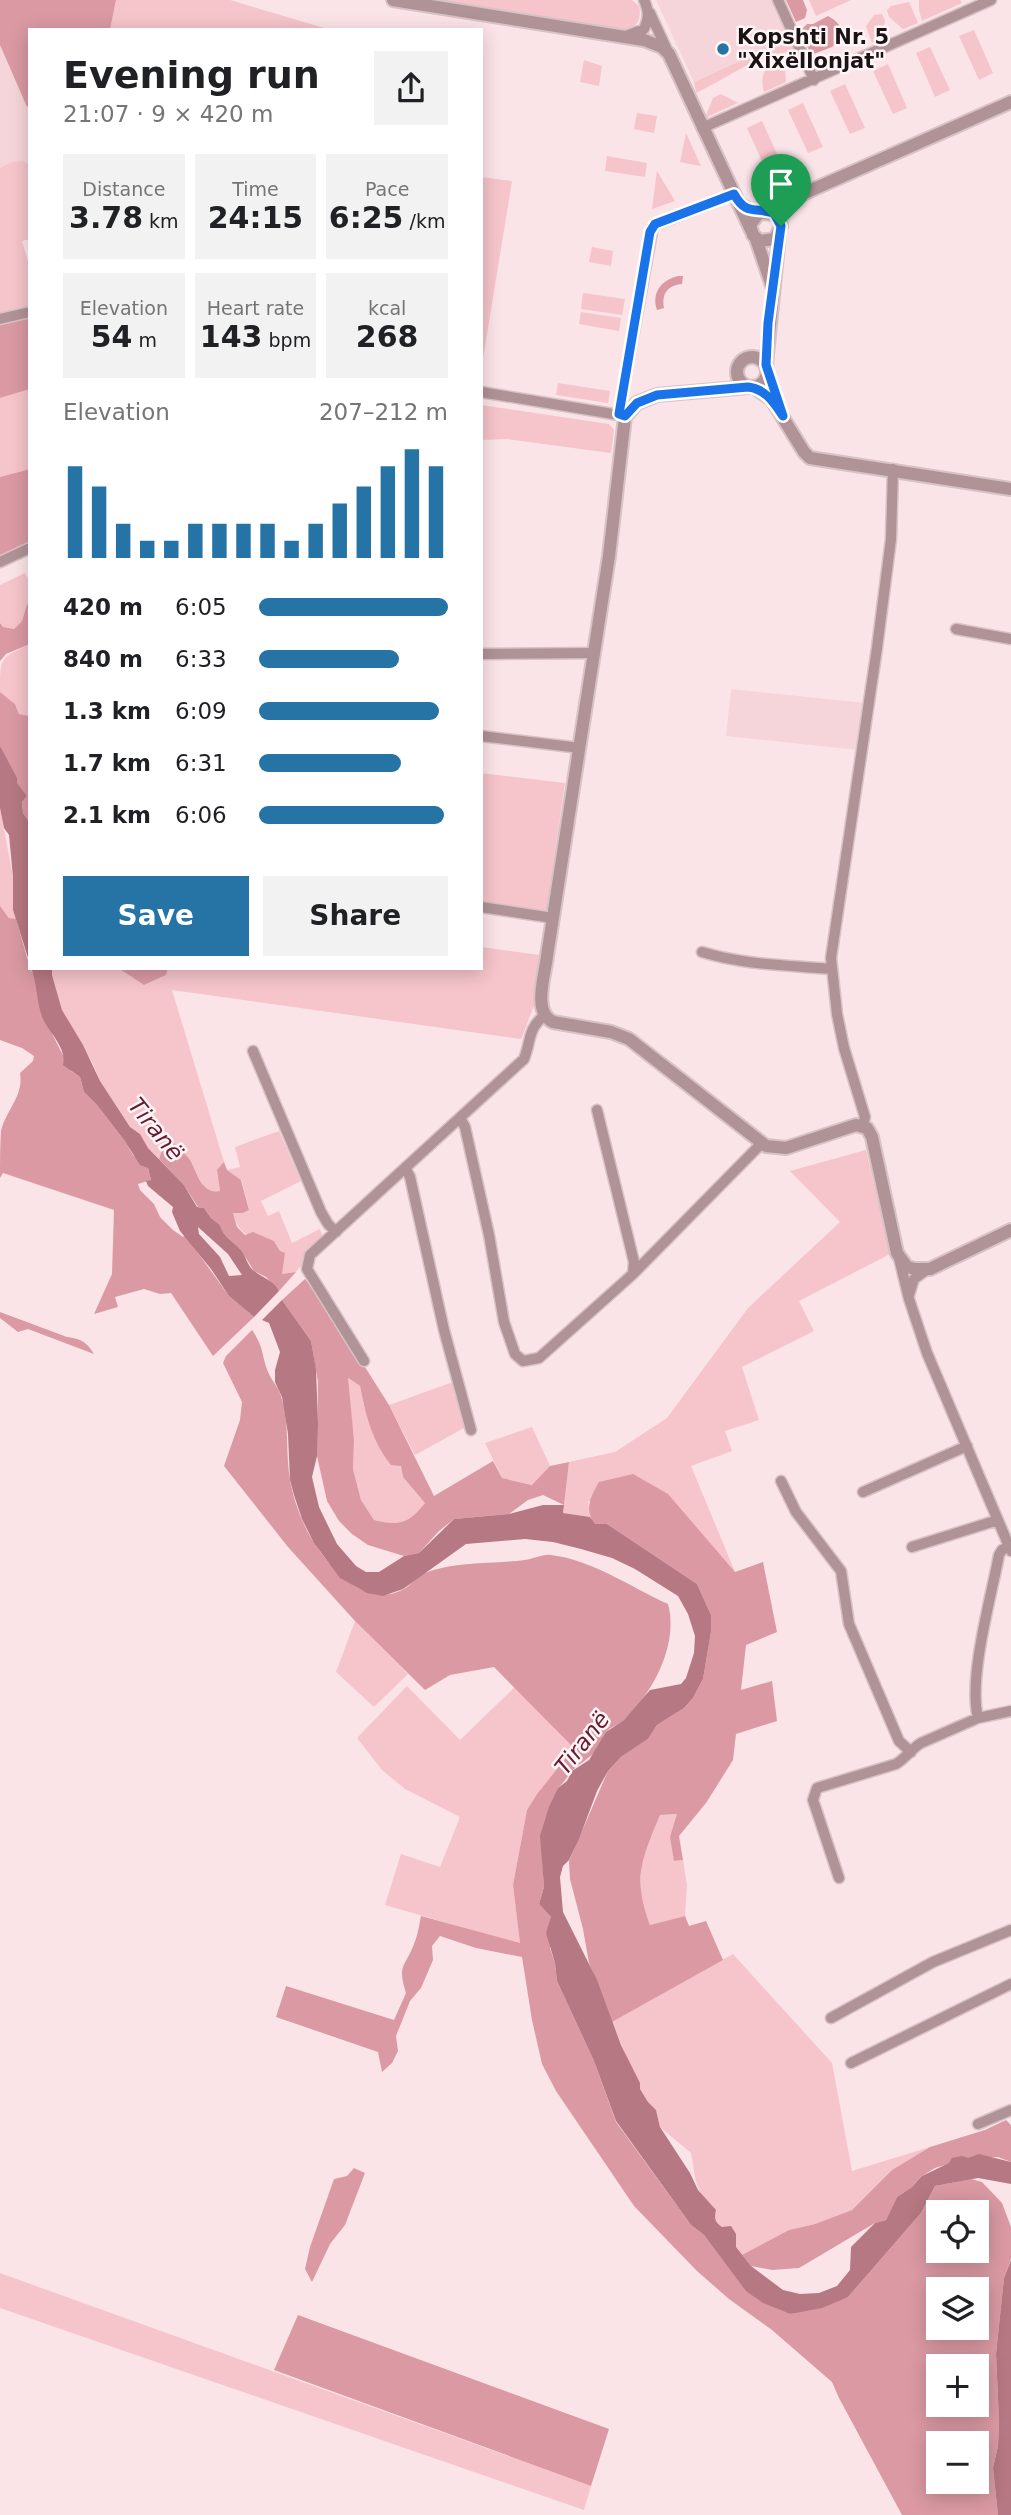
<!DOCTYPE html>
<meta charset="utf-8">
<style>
body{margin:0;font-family:"DejaVu Sans",sans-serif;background:#f2f2f2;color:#202124;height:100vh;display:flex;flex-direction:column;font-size:26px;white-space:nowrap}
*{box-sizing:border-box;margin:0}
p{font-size:23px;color:#757577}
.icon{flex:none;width:38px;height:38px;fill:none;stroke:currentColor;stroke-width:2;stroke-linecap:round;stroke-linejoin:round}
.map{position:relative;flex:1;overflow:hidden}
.panel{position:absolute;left:28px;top:28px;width:455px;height:942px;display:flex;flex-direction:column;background:#fff;border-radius:0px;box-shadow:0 4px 18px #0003}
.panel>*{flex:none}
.fabs{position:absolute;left:926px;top:2200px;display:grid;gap:14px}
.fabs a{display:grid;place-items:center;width:63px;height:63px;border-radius:0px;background:#fff;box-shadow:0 4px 18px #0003;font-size:35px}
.pin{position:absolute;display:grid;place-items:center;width:60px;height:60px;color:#fff;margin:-72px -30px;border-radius:50% 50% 50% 0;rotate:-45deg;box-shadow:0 0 7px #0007}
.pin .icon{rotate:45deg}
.round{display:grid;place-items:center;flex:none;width:74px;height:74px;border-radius:0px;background:#f2f2f2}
.headline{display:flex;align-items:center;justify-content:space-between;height:119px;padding:0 35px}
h1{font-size:38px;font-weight:800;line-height:52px}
.figures{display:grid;grid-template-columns:repeat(3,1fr);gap:10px;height:119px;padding:7px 35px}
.figures div{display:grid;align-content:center;border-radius:0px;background:#f2f2f2;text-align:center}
.figures b{font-size:30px;font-weight:800}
.figures small{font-size:19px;font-weight:400}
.figures p{font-size:19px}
.chart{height:196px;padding:14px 35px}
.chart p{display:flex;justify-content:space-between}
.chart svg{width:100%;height:126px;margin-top:7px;stroke:#2674a6;stroke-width:6}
.primary-button{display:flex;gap:14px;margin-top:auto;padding:14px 35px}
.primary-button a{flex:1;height:80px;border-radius:0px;background:#2674a6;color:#fff;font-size:28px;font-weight:800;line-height:80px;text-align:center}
.primary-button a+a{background:#f2f2f2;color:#202124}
ul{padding:0 35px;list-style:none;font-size:23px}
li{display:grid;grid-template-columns:112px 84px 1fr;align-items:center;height:52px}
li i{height:18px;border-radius:9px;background:#2674a6}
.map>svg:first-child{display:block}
</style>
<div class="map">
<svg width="1011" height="2515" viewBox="0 0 1011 2515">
<rect width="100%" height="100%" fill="#fbe4e7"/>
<path fill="#f5d5d9" d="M656,0H773L791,38L694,82Z
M0,45L30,114V165L23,161L11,162L0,168Z
M731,689L865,703L858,750L726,736Z"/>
<path fill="#f6c4cb" d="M116,0H230L331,30H110Z
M434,0H632L639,6C643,24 632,31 615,30Z
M809,0H851L816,16Z
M919,0H960L962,3L922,21L919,10Z
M909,2L918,23L903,29L889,17L887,10L891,6Z
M882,14L885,21L881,39L872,43L866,26L874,15Z
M974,30L993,73L979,80L959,36Z
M791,38L796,51C756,54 730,77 696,93L694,82Z
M930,47L950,90L935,97L916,53Z
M584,60L602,66L599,86L580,82Z
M780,62L785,67L786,82L764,92C761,81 762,71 771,63Z
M888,64L907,108L893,114L873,71Z
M845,84L865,128L850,134L830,91Z
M721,94L738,103L707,117L706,115L713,98Z
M803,103L823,147L808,153L788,110Z
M637,113L657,116L654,133L634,129Z
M762,121L782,165L767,172L747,128Z
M686,133L701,166L680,162Z
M607,156L647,163L645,177L605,171Z
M23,161L30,165V239L22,241L30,268V318L0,324V168L11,162Z
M657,171L675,201L652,209Z
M481,177L512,181L481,371Z
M592,247L613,251L611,266L589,262Z
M583,293L625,299L622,315L581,309Z
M581,312L621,318L619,331L579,324Z
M558,383L610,391L608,403L556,395Z
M30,389V469L0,477V398Z
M481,405L609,424L614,430L611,453L507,439L481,440Z
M25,573L30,583V605L27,604L22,621L14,629L3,627L0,623V585Z
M30,644V722L29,716L19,714L15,704L0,692C0,656 0,659 30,644Z
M481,773L565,783L546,914L481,903Z
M0,808L13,877V910L16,919L9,918L0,906Z
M481,947L540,955L534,1006L521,1039L172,990L224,1162L217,1171L220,1191L214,1192L205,1188L197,1175L163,1147L159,1159L148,1148L140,1134L130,1127L100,1081L93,1064L62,1010L52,975V968L121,970L144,985L166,975L168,968H481Z
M279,1131L301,1181L261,1201L268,1216L279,1211L292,1243L320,1229L323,1238L296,1272L282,1274L280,1251L274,1241C251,1236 240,1238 233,1213L249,1209L242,1181L227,1170L240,1167L235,1147Z
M866,1150L890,1254L799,1301L814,1331L742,1367L759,1420L725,1431L732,1451L691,1466L735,1572L702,1536L588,1501L590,1517L563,1513L569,1462L615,1452L667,1418L748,1308L840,1222L790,1171Z
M347,1378L360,1386L365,1409L401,1466L403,1477L425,1503C407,1524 399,1526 374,1520L361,1500L353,1469L354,1440Z
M453,1382L466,1427L415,1455L389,1405Z
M532,1427L550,1466L533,1485L502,1478L485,1443Z
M355,1621L408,1674L374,1707L336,1672Z
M407,1686L460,1740L515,1687L575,1748L537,1794L527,1810L513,1885L520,1944L385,1905L401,1854L440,1867L460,1817L405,1789L382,1770L357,1738Z
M678,1814L674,1861L683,1860L687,1885L685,1916L650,1925L641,1901V1861L660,1815Z
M733,1954L832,2063L852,2171L930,2147L892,2170L852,2210L815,2224L789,2230L742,2255L736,2247V2234L718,2225L711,2204C694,2193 695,2172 691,2153L660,2127L656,2110L648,2102L640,2089L612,2022Z
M0,2273L591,2486L584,2510L0,2308Z"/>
<path fill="#da99a3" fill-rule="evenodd" d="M0,0H116L110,30H30V106L27,107L0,45Z
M786,0H803L807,10L805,18L796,22Z
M828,16C836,20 843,27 843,37L832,47L811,55L800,31L807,24H813Z
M678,276H683L682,284C668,285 661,294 664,308L657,310C651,293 661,280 678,276Z
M30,318V389L0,398V324Z
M30,469V544L0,558V477Z
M27,604L30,605V644L6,654L0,661V623L3,627L14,629L22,621Z
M0,692L15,704L19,714L29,716L30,823L23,813L22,802L27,796L16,783L0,746Z
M0,906L9,918L16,919L30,968L37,981L41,1012L71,1071L80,1077L84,1092L97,1105L124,1140L133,1155L148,1168L151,1180L138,1184L140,1190L154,1204L160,1217L173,1230L183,1237L185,1235L229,1296L254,1317L213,1356L171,1293L160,1294L144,1289L115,1297L118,1307L94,1314L112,1274L114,1210L3,1173L0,1178C0,1163 0,1146 1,1131C6,1110 24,1096 20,1073L33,1061L34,1056L22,1048L0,1040Z
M99,968H168L166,975L144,985L121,970Z
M174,1143C179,1149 186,1154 190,1160C197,1173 202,1195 220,1191L217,1170L224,1162L227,1170L241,1180L249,1210L243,1213H233L237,1227L245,1235L253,1232L274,1241L280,1251L285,1253L282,1274L296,1272L279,1291L266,1277L254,1271L241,1250L222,1234L220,1225L211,1218L204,1208L198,1207L184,1185L159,1159L163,1147Z
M305,1279L327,1307L389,1405L434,1496L493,1461L502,1478L532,1485L550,1466L569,1462L564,1505L543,1495L528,1500L509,1514L454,1519L439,1531L419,1553L404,1556L368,1545L352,1534L339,1521L327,1501L317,1456L318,1382L311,1341L282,1300ZM348,1378L360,1386C366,1416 372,1441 391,1465L401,1466L403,1477L425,1503C408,1524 399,1526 374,1520L361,1500L353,1469L354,1440Z
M0,1312L67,1337C81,1339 87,1342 94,1354L28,1329L18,1332L0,1318Z
M252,1330C265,1349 261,1356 269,1374C272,1381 278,1386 281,1396C290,1424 285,1452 290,1480C294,1502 303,1526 315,1544C334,1573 367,1609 404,1589C412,1584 418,1576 425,1573C455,1561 494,1564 525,1560C534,1559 542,1554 551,1555C593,1560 630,1587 668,1604C679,1644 653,1693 624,1720C619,1724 611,1727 606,1732C603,1736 601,1742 599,1747C590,1759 579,1763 571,1772C566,1778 564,1783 558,1788L542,1856L544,1887L539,1904L551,1917L550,1948L555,1963L557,1981L594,2061L616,2122L691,2225L704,2235L746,2290L764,2303L790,2314L848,2297L921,2213L935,2186L971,2179L982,2182L1002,2203L1011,2227V2259L1004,2278L996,2354L999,2421L998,2446L993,2468L998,2515H902L839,2398L832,2382L772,2330L729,2299L697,2271L634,2206L556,2091L542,2064L532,2020L522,1957L476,1948L440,1936L432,1946L433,1960L421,1988L410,2001L396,2036L398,2051L392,2063L382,2072L378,2052L276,2017L286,1986L394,2020L406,1993C397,1964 405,1968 414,1944C418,1935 419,1925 421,1916L520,1943L513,1885L527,1810L537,1794L574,1748L494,1667L450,1675L425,1690L355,1621L288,1547L224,1466L240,1420L242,1402L223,1363L226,1356ZM938,2212H976V2250H938ZM938,2289H976V2328H938ZM938,2366H976V2404H938ZM938,2443H976V2482H938Z
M633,1474L668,1494L735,1572L763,1562L777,1632L746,1645L741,1690L772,1681L777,1721L736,1734L733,1760L706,1803L679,1836L683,1860L674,1861L670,1837L677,1814L660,1815C642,1859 632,1877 650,1925L685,1916L689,1926L706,1921L723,1960L612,2022L589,1963L583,1929L570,1879L569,1861L608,1771L621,1757L648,1739L657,1725L684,1708L693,1698L703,1679L711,1632V1615L697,1584L607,1524H594C584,1508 591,1496 599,1482Z
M1006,2120L1011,2125V2162L998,2157L968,2158L935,2168L922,2176L912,2187L897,2197L886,2220L875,2223L799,2268L772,2270L751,2266L742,2255L789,2230L815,2224L852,2210L892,2170L930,2147L985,2130Z
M354,2168L365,2173L345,2225L330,2244L312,2282L305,2269L310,2247L334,2179L347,2176Z
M298,2315L609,2429L591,2486L274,2370Z"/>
<path fill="#b67882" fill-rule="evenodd" d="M0,746L17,778V783L27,796L22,802L23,813L30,823V964L13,910V877L9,835L4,828L0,808Z
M31,968H52V975L62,1010L83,1045L100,1081L130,1127L140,1134L148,1148L184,1185L197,1207L204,1208L211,1218L220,1225C223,1238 233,1241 241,1250C246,1256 247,1265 253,1270C262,1278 273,1280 279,1291L254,1317L229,1296L211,1269L180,1231L172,1212L173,1207L148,1186L146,1181L151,1180L148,1168L140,1165L124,1140L97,1105L84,1092L80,1077L63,1065C67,1050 52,1035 45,1023C36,1007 38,985 31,968ZM198,1227L228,1254L242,1275L229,1276L220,1257L199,1234Z
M282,1300L311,1341L316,1369L318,1424L317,1456L312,1477L319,1507L337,1544L356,1566L366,1572H379L404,1556L419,1553L454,1519L509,1514L543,1505H564L563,1513L590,1517L595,1524H607L697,1584L711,1615V1632L703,1679L693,1698L684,1708L657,1725L648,1739L621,1757L608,1771L597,1791L579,1839L569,1860L563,1866L560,1877L563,1912L597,1980L621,2045L640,2083V2089L648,2102L656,2110L660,2127L690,2173L698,2190L716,2210C714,2217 715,2223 722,2227L731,2226L736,2234V2247L751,2266L783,2290L800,2294L819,2293L837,2286L850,2270L851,2247L875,2223L886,2220L897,2197L912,2187L922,2176L949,2163L952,2158L962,2156L968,2158L979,2154L1011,2162V2184L978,2178L935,2186L921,2213L848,2297L822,2308L790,2314L763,2303L746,2291L704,2235L691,2225L616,2121L594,2061L557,1981L555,1963L546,1933L551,1917L539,1904L544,1887L540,1836L549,1807L558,1788L567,1781L572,1771L589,1760L606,1732L624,1720L650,1690L681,1684L686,1678L694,1653L695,1636L688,1614L678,1596L635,1569L612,1558L581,1549L553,1542L525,1539L466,1544L403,1589L383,1596L367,1593L340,1578L314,1543L302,1519L294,1495L290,1480L288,1434L282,1397L275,1382V1370L280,1352L269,1323L262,1320Z
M1011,2260V2515H998L993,2468L998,2446L999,2421L996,2354L1004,2278Z"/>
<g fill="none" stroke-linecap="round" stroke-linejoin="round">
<defs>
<path id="minor" d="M778,0L814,80
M650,13L667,50
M626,36L644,29C649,18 649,11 644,0
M702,128L991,0
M0,319L30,312
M481,392L625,416
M619,414L653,226L734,194
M0,562L30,548
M956,629L1011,639
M481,654L595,653
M481,736L580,748
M481,907L553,918
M702,952C744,965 787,965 831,969
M253,1051L321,1212L328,1224L336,1232
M597,1110L634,1262L633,1274
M460,1118L465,1127L489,1235L504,1322L515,1354L523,1361L539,1358L633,1274L761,1144
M863,1125L865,1117L844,1048L837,1014L831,958L877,648L891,539L893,469
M406,1169L410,1177L444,1330L471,1430
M899,1258L909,1299L927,1353L1011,1551
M909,1295L914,1279L928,1269
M364,1361L307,1269L310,1255L524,1059C531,1041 528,1028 544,1016
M781,1481L796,1512L841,1571L849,1624L899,1741L911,1752
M863,1492L967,1446
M912,1547L998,1520
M978,1718C968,1678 991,1598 999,1555L1002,1550L1009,1546
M839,1878L813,1800L817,1788L896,1764C906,1758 911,1749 921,1743L978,1718L1011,1711
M831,2018L933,1962L1011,1930
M851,2063L1011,1984
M978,2124L1011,2110"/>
<path id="tertiary" d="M393,0L644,40L662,47L669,54L751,230
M738,202C744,207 752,213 759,213C771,213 778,212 781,226L775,239L760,241L753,235L750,225L759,213
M764,211L1011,102
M756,239L772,286
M737 372a15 15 0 1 1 30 0a15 15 0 1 1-30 0Z
M766,365L779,235
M748,387L657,395L637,403L625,417L609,556L547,956C545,975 532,1012 553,1022L611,1032L629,1039L766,1146L786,1148L856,1125L867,1128L872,1137L897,1253L907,1267L915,1269H930L1011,1230
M754,387L772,400L804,452L810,458L1011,489"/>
</defs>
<use href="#minor" stroke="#d7c2c5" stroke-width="13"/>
<use href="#tertiary" stroke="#d7c2c5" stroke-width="16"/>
<use href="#minor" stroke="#b09397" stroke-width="10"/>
<use href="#tertiary" stroke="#b09397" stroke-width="12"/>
</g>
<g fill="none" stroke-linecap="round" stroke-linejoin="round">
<defs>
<path id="route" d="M734,194C746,216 755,207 774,213L781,226L768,323L766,365L783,416C774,403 766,389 748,387L657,395L637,403L625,416L619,414L650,232L655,224Z"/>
</defs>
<use href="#route" stroke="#fff" stroke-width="14"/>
<use href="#route" stroke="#1a73e8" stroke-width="9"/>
</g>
<circle fill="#2674a6" stroke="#fef5f6" stroke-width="2.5" cx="723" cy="49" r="7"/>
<g text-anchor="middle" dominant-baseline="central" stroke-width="5" stroke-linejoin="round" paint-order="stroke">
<g font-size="21" font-weight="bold" fill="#1a1213" stroke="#fef5f6" text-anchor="start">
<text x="737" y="37">Kopshti Nr. 5<tspan x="737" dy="24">"Xixëllonjat"</tspan></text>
</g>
<g font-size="23" font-style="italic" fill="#671b2f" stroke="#fef5f6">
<text transform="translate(156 1129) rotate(51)">Tiranë</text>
<text transform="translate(582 1743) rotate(-52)">Tiranë</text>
</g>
</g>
</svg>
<div class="fabs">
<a><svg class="icon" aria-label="locate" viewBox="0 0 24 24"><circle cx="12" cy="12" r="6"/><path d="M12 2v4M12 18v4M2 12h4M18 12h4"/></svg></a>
<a><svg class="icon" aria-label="layers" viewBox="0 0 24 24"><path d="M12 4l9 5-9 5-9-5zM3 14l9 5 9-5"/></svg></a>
<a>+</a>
<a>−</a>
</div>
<div class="pin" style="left:781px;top:226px;background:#1e9e55"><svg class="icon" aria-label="arrive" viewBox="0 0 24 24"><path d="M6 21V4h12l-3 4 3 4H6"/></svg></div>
<section class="panel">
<div class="headline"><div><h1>Evening run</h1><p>21:07 · 9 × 420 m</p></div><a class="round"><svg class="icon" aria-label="share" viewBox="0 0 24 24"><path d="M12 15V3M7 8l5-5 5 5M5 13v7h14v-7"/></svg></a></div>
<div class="figures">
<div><p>Distance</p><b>3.78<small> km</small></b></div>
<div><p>Time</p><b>24:15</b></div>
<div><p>Pace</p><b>6:25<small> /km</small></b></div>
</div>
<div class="figures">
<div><p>Elevation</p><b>54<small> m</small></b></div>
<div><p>Heart rate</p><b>143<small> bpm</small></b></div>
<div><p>kcal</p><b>268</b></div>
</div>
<div class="chart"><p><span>Elevation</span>207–212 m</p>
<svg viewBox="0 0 160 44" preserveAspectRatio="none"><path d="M5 44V12M15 44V19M25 44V32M35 44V38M45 44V38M55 44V32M65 44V32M75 44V32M85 44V32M95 44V38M105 44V32M115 44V25M125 44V19M135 44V12M145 44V6M155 44V12"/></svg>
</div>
<ul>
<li><b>420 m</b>6:05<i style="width:100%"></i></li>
<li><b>840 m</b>6:33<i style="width:74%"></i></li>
<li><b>1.3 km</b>6:09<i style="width:95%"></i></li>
<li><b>1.7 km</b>6:31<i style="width:75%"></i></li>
<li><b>2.1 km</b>6:06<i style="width:98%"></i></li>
</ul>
<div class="primary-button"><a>Save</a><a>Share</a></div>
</section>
</div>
